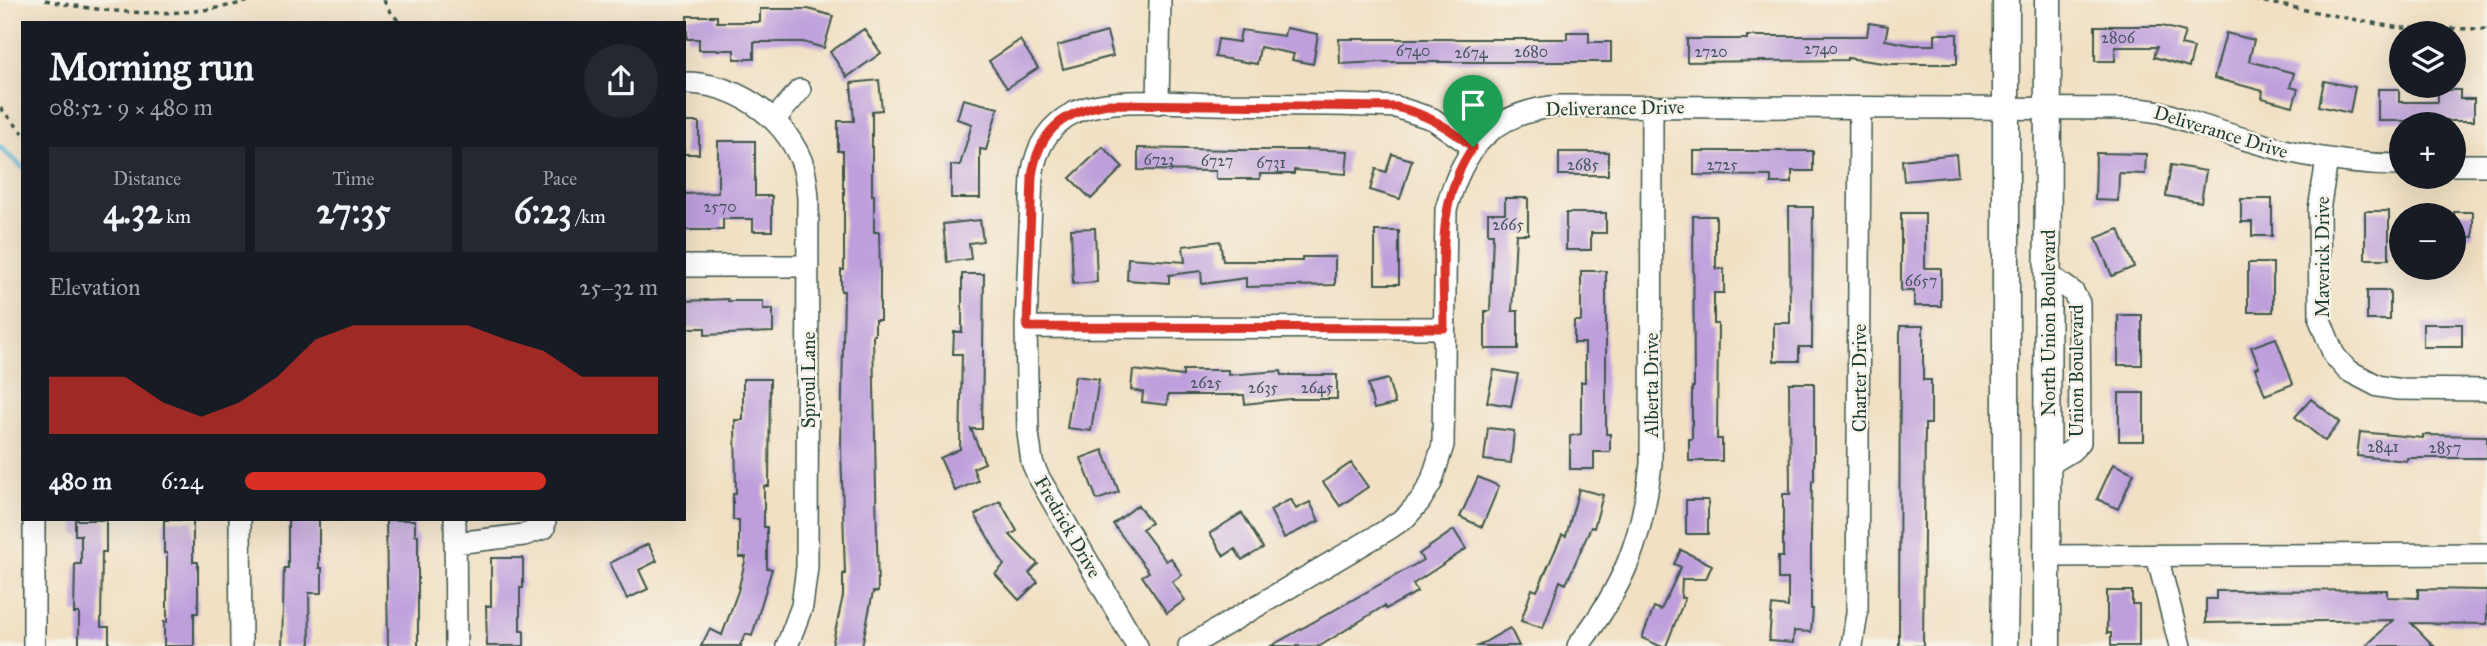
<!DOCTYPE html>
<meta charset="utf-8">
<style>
body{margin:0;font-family:"IM FELL Great Primer",serif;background:#242831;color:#f1f3f6;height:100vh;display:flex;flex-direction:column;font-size:26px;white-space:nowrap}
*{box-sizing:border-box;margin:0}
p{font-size:23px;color:#9ea1a6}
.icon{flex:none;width:38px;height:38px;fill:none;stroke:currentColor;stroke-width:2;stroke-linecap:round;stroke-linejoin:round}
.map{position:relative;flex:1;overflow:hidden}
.panel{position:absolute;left:21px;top:21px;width:665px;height:500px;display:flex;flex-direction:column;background:#171b24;border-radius:0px;box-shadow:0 7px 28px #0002}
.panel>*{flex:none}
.tools{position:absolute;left:2389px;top:21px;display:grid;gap:14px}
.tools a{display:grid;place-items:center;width:77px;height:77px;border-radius:50%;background:#171b24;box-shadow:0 7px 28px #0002;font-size:35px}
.pin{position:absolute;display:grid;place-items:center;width:60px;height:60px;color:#fff;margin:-72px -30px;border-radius:50% 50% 50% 0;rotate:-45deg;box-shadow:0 0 7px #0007}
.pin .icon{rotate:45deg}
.round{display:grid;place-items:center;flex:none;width:74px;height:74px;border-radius:37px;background:#242831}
.overview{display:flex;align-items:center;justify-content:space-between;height:119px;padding:0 28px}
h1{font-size:38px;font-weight:700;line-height:52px}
.stats{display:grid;grid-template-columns:repeat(3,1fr);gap:10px;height:119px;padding:7px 28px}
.stats div{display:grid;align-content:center;border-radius:0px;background:#242831;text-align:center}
.stats b{font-size:35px;font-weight:700}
.stats small{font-size:19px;font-weight:400}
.stats p{font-size:19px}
.chart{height:196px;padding:14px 28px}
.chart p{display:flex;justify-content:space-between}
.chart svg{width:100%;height:126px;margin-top:7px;fill:#d93025;opacity:.7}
ul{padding:0 28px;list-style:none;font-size:23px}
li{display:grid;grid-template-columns:112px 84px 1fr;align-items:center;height:52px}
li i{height:18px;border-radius:9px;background:#d93025}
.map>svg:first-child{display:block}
</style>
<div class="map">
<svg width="2487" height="646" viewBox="0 0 2487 646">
<rect width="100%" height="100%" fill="#f7f3e8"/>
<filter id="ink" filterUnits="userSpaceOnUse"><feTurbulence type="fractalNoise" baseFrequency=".0143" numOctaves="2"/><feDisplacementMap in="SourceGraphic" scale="14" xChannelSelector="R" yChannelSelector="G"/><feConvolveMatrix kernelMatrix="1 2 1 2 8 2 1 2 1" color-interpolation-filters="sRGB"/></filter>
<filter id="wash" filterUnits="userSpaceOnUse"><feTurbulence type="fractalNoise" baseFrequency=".00686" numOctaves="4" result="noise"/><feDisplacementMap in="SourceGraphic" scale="28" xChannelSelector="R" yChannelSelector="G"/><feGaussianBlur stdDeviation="1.57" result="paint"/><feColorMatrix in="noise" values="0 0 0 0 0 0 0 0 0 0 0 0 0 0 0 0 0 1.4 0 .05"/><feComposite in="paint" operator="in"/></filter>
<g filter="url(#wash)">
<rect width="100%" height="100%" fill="#f1e0c3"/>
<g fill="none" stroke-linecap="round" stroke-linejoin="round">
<path stroke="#5bb8d9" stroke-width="5" d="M0,147L23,168"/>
</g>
<g id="blocks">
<path fill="#be9fdc" d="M760,9H808L833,16L824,48L803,42H754V59H734V50H699V39H687V16H717V22H760Z
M1869,23L1888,26L1885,40L1912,45H1935V34H1957V64H1890L1847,58V60L1687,62V39H1747V36H1867Z
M2095,26H2162L2185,32L2181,45L2194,48L2189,67L2154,57L2157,47H2115V61H2095Z
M1286,28L1318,34L1313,64L1292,60L1294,54L1260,47L1257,64L1215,57L1218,39L1239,42L1241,30L1284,36Z
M864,29L881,53L847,77L830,52Z
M1107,32L1113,56L1063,69L1057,46Z
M1567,32H1589V42H1611V62H1381L1340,64L1339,39H1567Z
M2226,33L2254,40L2249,61L2294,73L2290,87L2298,89L2293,106L2262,98L2263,91L2214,78Z
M1020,40L1038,68L1007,88L989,61Z
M879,80L882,110L872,111V195H874V232H879L880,271V320H875V335H873L878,592H873L862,646H832L843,596V574H845L841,448L844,291H841V270H844V188H843V151H838V121H854L851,83Z
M2324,81L2355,87L2350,113L2319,106Z
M2378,89H2399V102H2438V90H2460V99H2474V121H2378Z
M963,99L998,108L986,150L980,149V198H951V165H960L972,124L957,119Z
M684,122H699V154H684Z
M718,141H755V196H772V231H753V219H723V230H684V194L718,193Z
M1103,147L1123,167L1091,199L1070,178Z
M1138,148L1236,150H1306V149L1348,151L1346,174L1294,170V174H1260V179H1216V171L1138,170Z
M1694,151H1813V171H1792V183H1771V176L1694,175Z
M1559,152H1608V175H1559Z
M2096,153L2146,154L2145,174L2119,173L2118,201L2095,200Z
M1392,154L1412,160L1400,199L1370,190L1376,169L1386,172Z
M1956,154L1958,176L1904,181L1902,160Z
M2171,165L2206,171L2201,202L2166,196Z
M1505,198H1528V234H1516L1512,311H1518V349H1485V311H1490L1493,234H1488V213H1505Z
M2241,199H2272V236H2252V222H2241Z
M1789,207H1813L1812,347H1799V361H1774V323H1790Z
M2365,211H2389V259H2365Z
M2454,212H2473V237H2454Z
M1566,213H1606V233H1591V250H1566Z
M1901,213H1925V268H1941V306H1914V291H1901Z
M1693,216H1716V269H1724V293H1714V324H1718L1717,439H1722V461H1689V439H1692V387H1694Z
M980,220L983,241L969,243L971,259L947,262L943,224Z
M1095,228L1097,282L1073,284L1071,229Z
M2119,229L2134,267L2112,276L2096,238Z
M1375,231H1399V284H1375Z
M1220,241L1223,261H1302V257H1335V285L1246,287V278L1202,284L1201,271L1169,275V283L1127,280L1128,258L1185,262L1183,246Z
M2248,263H2273V312H2248Z
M1581,271H1606V434H1610V452H1594V469H1570V436L1581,434V382H1585V343H1574V321H1581Z
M962,274H984L982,429H971L985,463L973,468L978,481L955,491L940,458L960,449L962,354H953L954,332H962Z
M2367,291H2390V320H2367Z
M728,299V301H763V309H773V332L705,335V328H684V301Z
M2118,315H2142V365H2118Z
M2423,324H2462V347H2423Z
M1900,326H1923V380H1931V424H1925L1923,646H1899Z
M2276,338L2293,384L2265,395L2255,368L2259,367L2251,347Z
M1133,370L1183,376V370H1228V375L1281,371L1282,375H1337V399H1290L1245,404L1244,395H1168L1167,405L1142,402L1143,392L1131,390Z
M1494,370L1518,374L1511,406L1487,402Z
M1075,376L1099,379L1091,431L1067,428Z
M743,379H770L769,486H764V527H767V568L772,569L752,636L746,634L740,645L742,646H701L710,629L722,635L738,591L746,557H739V520H733V494H736L735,420H743Z
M1388,379L1395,404L1374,409L1368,384Z
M1789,383H1814V481H1812L1811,537V609H1813L1811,632L1794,631L1793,643L1769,641L1772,605L1788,607V579H1778V557H1783V494H1790Z
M2119,393H2144V441H2119Z
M2311,399L2340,422L2325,441L2295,417Z
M1488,428L1514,431L1511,463L1484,460Z
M2360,432L2423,438V435L2487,436V458H2407V461L2357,456Z
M1103,450L1119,492L1097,500L1081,458Z
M1351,463L1368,487L1340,506L1323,482Z
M2113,464L2134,473L2118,509L2097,499Z
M1478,477L1499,486L1482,527L1460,517Z
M1579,489L1603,495L1594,528L1591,527L1566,584L1560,581L1543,628L1521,621L1532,589L1537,591L1562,535L1566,536Z
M1291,499L1296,509L1310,502L1319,521L1284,538L1270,510Z
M1686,500H1708V534H1686Z
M1000,501L1017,531L1010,535L1038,564L1029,573L1038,582L1019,600L995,574L1004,565L975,515Z
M1138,505L1151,523L1142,529L1166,561L1171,558L1182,575L1172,582L1185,600L1167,613L1142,576L1149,572L1113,524Z
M1242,513L1263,548L1242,560L1235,549L1224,556L1210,533Z
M75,520H106V552H102L101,627H109V646H79V613H74L75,564H81V535H75Z
M164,520H193V562H198V613H194V646H164V622H167V553H164Z
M288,520H319V568H322V593H309L310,646H282L284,568H288Z
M386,520H415V535H418V646H388Z
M1454,530L1466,549L1413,584L1417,592L1386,609L1384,606L1320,646H1271L1423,560L1419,554Z
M648,544L657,561L639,570L648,589L627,599L610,563Z
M1681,550L1712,565L1706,579H1682L1681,598H1685L1666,646H1660L1642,638L1654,607L1661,610L1681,567L1674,564Z
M491,558H523V588H520V631H524V646H487L486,606H491Z
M2418,589L2487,590V624L2411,623L2434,646H2366L2393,620L2206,623V599H2216V591L2387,590V597L2418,598Z
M2107,591H2132V604H2139V646H2111V633H2107Z
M1510,628L1519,646H1478Z"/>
</g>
</g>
<g filter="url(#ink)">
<use href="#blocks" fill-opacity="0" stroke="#3e5549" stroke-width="2"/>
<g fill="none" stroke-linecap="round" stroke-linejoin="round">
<defs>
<path id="minor" d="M684,83C735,83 781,114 801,160C806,172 807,186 808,198L807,567L802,606L787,646
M1158,103L1160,0
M774,120L800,90
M2327,160L2319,210L2320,320L2334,355L2347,370L2378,386L2396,389L2487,390
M2454,165H2487
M684,266H808
M1026,327L1444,328
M2048,465L2071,451L2080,442L2079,303L2073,292L2049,275
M34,520V646
M240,520L241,646
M455,520L456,646
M455,543L524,535L544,528L545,520
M2048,556L2487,554
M2157,556L2180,646
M1137,646L1038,476L1032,462L1028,433L1026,327L1032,176C1036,148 1048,125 1075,112C1111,96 1173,103 1213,104C1274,105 1336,104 1396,107L1433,119L1473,147
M1189,646L1387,530L1406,517L1420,501L1431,483L1443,445L1446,210C1463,147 1492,112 1560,106L2139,109L2160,112C2243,139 2312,165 2401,165
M1578,646C1625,585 1642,539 1651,464L1652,106
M1852,646L1857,613L1860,108"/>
<path id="major" d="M2004,646L2006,512V0
M2047,646L2048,0"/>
</defs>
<use href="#minor" stroke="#3e5549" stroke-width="24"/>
<use href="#major" stroke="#3e5549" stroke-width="29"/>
<path stroke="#3e5549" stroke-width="3.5" stroke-dasharray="5 5" stroke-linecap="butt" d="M45,0C113,15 186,19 253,0
M384,0L387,7L400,23
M2254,0L2399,28L2487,29
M0,108L23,133"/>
<use href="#minor" stroke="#fff" stroke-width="21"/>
<use href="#major" stroke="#fff" stroke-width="26"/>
</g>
</g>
<g fill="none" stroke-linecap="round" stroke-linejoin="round" filter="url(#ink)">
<defs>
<path id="route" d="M1107,104L1396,107C1427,114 1449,128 1473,147C1435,201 1444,266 1444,328L1027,327L1032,176C1039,130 1063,112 1107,104Z"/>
</defs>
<use href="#route" stroke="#fff" stroke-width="14"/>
<use href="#route" stroke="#d93025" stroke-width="9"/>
</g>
<g text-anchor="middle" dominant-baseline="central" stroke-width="5" stroke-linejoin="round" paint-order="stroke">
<g font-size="16" fill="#47565e">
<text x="2118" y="37">2806</text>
<text x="1821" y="48">2740</text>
<text x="1413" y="50">6740</text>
<text x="1531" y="51">2680</text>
<text x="1711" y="51">2720</text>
<text x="1471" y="52">2674</text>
<text x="1159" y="159">6723</text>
<text x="1217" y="160">6727</text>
<text x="1271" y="162">6731</text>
<text x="1583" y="164">2685</text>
<text x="1722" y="164">2725</text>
<text x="720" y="206">2570</text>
<text x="1508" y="224">2665</text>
<text x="1921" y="280">6657</text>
<text x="1206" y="382">2625</text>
<text x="1263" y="387">2635</text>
<text x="1317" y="387">2645</text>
<text x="2383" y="446">2841</text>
<text x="2445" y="447">2857</text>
</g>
<g font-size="19" fill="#1f3d34" stroke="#f7f3e8">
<text transform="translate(1615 108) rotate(-1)">Deliverance Drive</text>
<text transform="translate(2221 132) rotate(17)">Deliverance Drive</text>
<text transform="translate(2322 257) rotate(-90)">Maverick Drive</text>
<text transform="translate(2048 323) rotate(-90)">North Union Boulevard</text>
<text transform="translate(2076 371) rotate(-90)">Union Boulevard</text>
<text transform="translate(1859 378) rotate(-90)">Charter Drive</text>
<text transform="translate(808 380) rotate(-90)">Sproul Lane</text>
<text transform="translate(1651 385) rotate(-90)">Alberta Drive</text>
<text transform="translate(1068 527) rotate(60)">Fredrick Drive</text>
</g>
</g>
</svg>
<div class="tools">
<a><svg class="icon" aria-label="layers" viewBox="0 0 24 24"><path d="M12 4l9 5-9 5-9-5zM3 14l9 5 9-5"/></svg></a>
<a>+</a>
<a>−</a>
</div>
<div class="pin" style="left:1473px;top:147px;background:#1e9e55"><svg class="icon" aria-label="arrive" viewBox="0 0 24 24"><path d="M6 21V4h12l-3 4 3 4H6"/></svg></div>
<section class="panel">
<div class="overview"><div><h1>Morning run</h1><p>08:52 · 9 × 480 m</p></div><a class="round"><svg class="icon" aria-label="share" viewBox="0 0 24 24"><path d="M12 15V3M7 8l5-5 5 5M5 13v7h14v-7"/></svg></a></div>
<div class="stats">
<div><p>Distance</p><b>4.32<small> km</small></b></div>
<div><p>Time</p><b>27:35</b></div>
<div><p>Pace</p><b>6:23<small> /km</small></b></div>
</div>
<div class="chart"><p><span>Elevation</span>25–32 m</p>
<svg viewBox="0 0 160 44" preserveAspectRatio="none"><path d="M0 44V24L10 24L20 24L30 33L40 38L50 33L60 24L70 11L80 6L90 6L100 6L110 6L120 11L130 15L140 24L150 24L160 24V44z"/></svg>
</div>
<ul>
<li><b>480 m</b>6:24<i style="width:73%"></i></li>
</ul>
</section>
</div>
